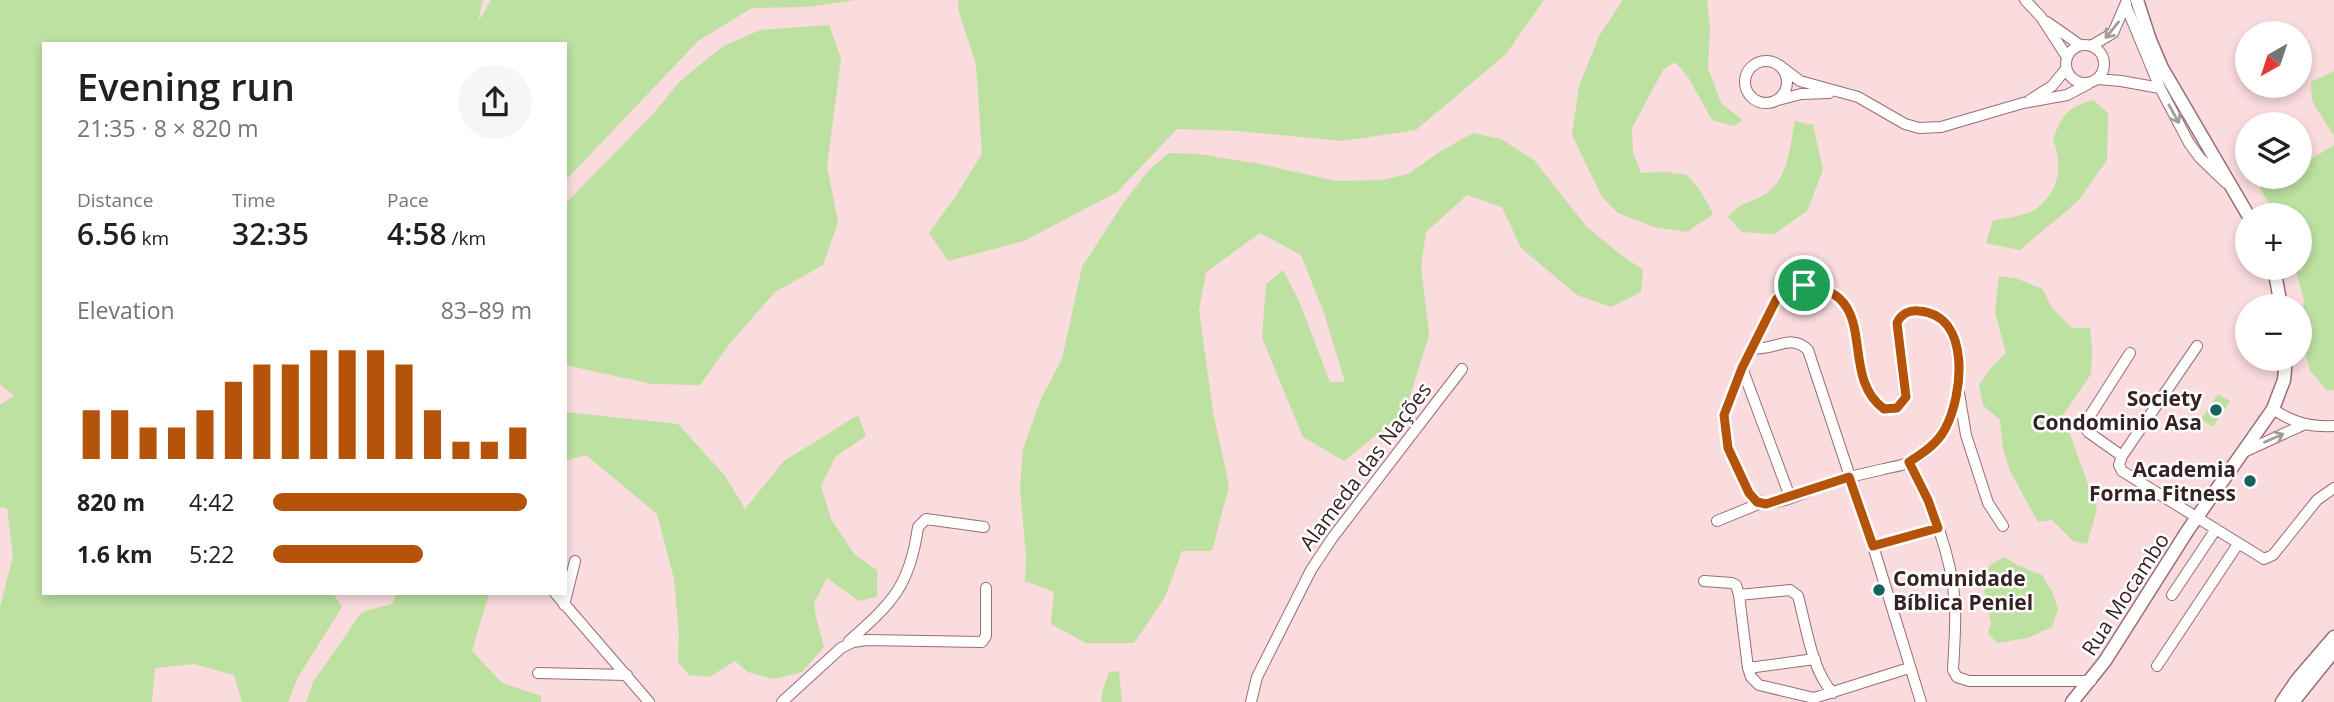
<!DOCTYPE html>
<meta charset="utf-8">
<style>
body{margin:0;font-family:"Open Sans",sans-serif;background:#f6f6f6;color:#202124;height:100vh;display:flex;flex-direction:column;font-size:26px;white-space:nowrap}
*{box-sizing:border-box;margin:0}
p{font-size:23px;color:#757577}
.icon{flex:none;width:38px;height:38px;fill:none;stroke:currentColor;stroke-width:2;stroke-linecap:round;stroke-linejoin:round}
.map{position:relative;flex:1;overflow:hidden}
.side{position:absolute;left:42px;top:42px;width:525px;height:553px;display:flex;flex-direction:column;background:#fff;border-radius:0px;box-shadow:0 4px 10px #0003}
.side>*{flex:none}
.needle{width:46px;rotate:219deg}
.controls{position:absolute;left:2235px;top:21px;display:grid;gap:14px}
.controls a{display:grid;place-items:center;width:77px;height:77px;border-radius:50%;background:#fff;box-shadow:0 4px 10px #0003;font-size:35px}
.pin{position:absolute;display:grid;place-items:center;width:60px;height:60px;color:#fff;margin:-30px;border:4px solid #fff;border-radius:50%;box-shadow:0 2px 7px #0007}
.round{display:grid;place-items:center;flex:none;width:74px;height:74px;border-radius:37px;background:#f6f6f6}
.head{display:flex;align-items:center;justify-content:space-between;height:119px;padding:0 35px}
h1{font-size:38px;font-weight:600;line-height:52px}
.metrics{display:grid;grid-template-columns:repeat(3,1fr);gap:10px;height:119px;padding:7px 35px}
.metrics div{display:grid;align-content:center}
.metrics b{font-size:30px;font-weight:600}
.metrics small{font-size:19px;font-weight:400}
.metrics p{font-size:19px}
.chart{height:196px;padding:14px 35px}
.chart p{display:flex;justify-content:space-between}
.chart svg{width:100%;height:126px;margin-top:7px;stroke:#b45309;stroke-width:6}
ul{padding:0 35px;list-style:none;font-size:23px}
li{display:grid;grid-template-columns:112px 84px 1fr;align-items:center;height:52px}
li i{height:18px;border-radius:9px;background:#b45309}
.map>svg:first-child{display:block}
</style>
<div class="map">
<svg width="2334" height="702" viewBox="0 0 2334 702">
<rect width="100%" height="100%" fill="#fadbde"/>
<path fill="#bce1a0" d="M0,0H483L478,22L491,0H856L808,7L752,8L698,41L565,181V44H44V593H333L342,607L298,677L288,702H242L234,675L194,664L155,668L152,702H0V607L13,556L7,508L0,507V405L14,396L0,384Z
M958,0H1544L1506,54L1416,130L1343,141L1238,131L1177,129L1117,192L1024,241L948,261L929,233L955,197L982,154L976,64L959,12Z
M1623,0H1707L1710,29L1708,68L1721,103L1742,120L1734,126L1712,120L1688,77L1675,62L1663,70L1632,128L1633,153L1641,173L1666,172L1687,175L1700,190L1713,214L1687,232L1654,227L1618,213L1602,197L1572,135L1579,86L1599,36Z
M829,25L841,58L827,166L838,222L823,265L775,292L731,342L700,385L652,384L565,365V204L653,114L680,81L722,47L760,30Z
M2334,71V136L2312,101L2311,82Z
M2093,100L2108,113L2107,160L2078,201L2020,250L1986,243L1993,221C2006,218 2025,216 2036,209C2060,191 2063,165 2053,139C2062,115 2068,107 2093,100Z
M1795,121L1813,125L1823,170L1807,211L1774,234L1742,232L1728,217C1740,203 1744,205 1760,197C1789,183 1789,149 1795,121Z
M1473,133L1501,139L1534,160L1586,226L1617,252L1643,270L1641,292L1611,307L1577,295L1521,248L1502,207L1467,195L1426,232L1421,266L1429,335L1405,412L1344,461L1303,437L1262,338L1266,284L1283,270L1299,301L1330,382H1345L1324,313L1301,255L1260,233L1206,272L1199,310L1213,412L1229,486L1212,551H1182L1165,597L1134,643H1086L1051,624L1054,592L1025,581L1026,557L1020,488L1023,449L1041,399L1062,359L1082,267L1122,205L1148,171L1169,153L1198,154L1260,164L1336,181L1383,180L1408,174L1441,151Z
M2334,145V390L2327,391L2310,370L2302,341L2304,300L2295,268H2300V215H2275L2254,177H2300V156L2313,158Z
M1999,276L2018,279L2042,289L2053,309L2072,328H2090L2092,349L2091,374L2063,415L2097,509L2087,544L2073,541L2052,520L2038,522L2010,471L2003,448L2000,420L1983,405L1979,385L1992,367L2006,353L1995,312Z
M2218,394L2230,401L2213,427L2201,419Z
M565,412L678,424L725,476L745,509L784,461L858,415L866,436L836,456L821,486L831,519L855,555L877,570V597L859,601L827,578L814,603L816,617L824,647L802,672L773,679L748,672L735,661L709,677L689,675L678,662L679,635L674,579L657,514L586,455L565,461Z
M2005,557L2017,565L2042,575L2052,592L2058,609L2052,627L2027,638L1997,643L1988,633L1991,623L1982,579L1991,564Z
M397,593H489L472,651L502,683L541,696V702H306L313,682L362,612L392,604Z
M1119,671L1122,702H1101L1103,689L1109,672Z"/>
<g fill="none" stroke-linecap="round" stroke-linejoin="round">
<defs>
<path id="minor" d="M2025,0L2041,17L2067,57
M2126,6L2160,88L2189,143L2200,158L2226,183
M2047,22L2080,45
M2066 64a19 19 0 1 1 38 0a19 19 0 1 1-38 0Z
M2091,46L2113,33L2126,3
M1745 82a21 21 0 1 1 42 0a21 21 0 1 1-42 0Z
M1779,65L1800,81L1858,97L1905,124L1919,128L1941,127L2023,103L2067,95L2088,84
M2098,79L2121,81L2160,88
M1778,100L1801,94L1829,93
M2030,100L2052,86L2066,69
M1804,285C1885,293 1836,375 1884,409L1897,408L1905,397L1897,323C1907,302 1940,310 1949,328C1970,370 1956,442 1909,462C1902,466 1892,467 1884,469C1866,473 1849,477 1832,482C1810,489 1784,505 1761,503L1749,493L1728,448L1724,415L1742,368L1776,300L1788,288Z
M2197,346L2122,456L2119,465L2122,471L2264,559L2273,555L2317,500L2334,488
M1752,348C1773,352 1791,332 1808,350L1873,546L1921,702
M1742,368L1790,497
M1959,393L1966,435L1988,503L2003,526
M2273,409C2293,423 2310,427 2334,426
M2246,451L2303,425
M2122,456L2088,432L2084,425L2130,353
M1910,462C1932,507 1952,555 1955,605C1956,626 1954,649 1953,670L1957,677L1969,681H2091
M1717,521L1761,503
M1873,546L1938,528
M1704,581L1732,583L1736,585L1739,595L1748,668L1751,677L1759,685L1814,698L1909,668
M555,593L649,702
M1739,595L1790,590L1798,596C1806,625 1812,672 1833,693
M2172,595L2216,529
M564,605L575,561
M849,641C892,603 910,586 918,527L926,519L984,527
M2157,666L2238,544
M1748,668L1815,659
M538,673L627,675
M782,702L841,648L853,642L867,640L982,642L986,636V588
M1251,702L1257,677L1311,570L1333,537L1462,369"/>
<path id="major" d="M2137,0L2150,40L2162,68L2248,215
M2274,268L2281,306
M2072,702L2105,661L2188,530L2273,409L2284,380L2286,359
M2282,702L2297,680L2334,637
M2293,702L2334,651"/>
</defs>
<use href="#minor" stroke="#9a6d72" stroke-width="12"/>
<use href="#major" stroke="#9a6d72" stroke-width="15"/>
<use href="#minor" stroke="#fff" stroke-width="10"/>
<use href="#major" stroke="#fff" stroke-width="12"/>
</g>
<defs><path id="oneway-shaft" d="M-6 0H5M1.5-3L5.5 0L1.5 3" fill="none" stroke-width="1.6" stroke-linecap="round" stroke-linejoin="round" transform="scale(1.75)"/></defs>
<g stroke="#a49c9c">
<use href="#oneway-shaft" transform="translate(2112 30) rotate(129)"/>
<use href="#oneway-shaft" transform="translate(2174 114) rotate(61)"/>
<use href="#oneway-shaft" transform="translate(2274 438) rotate(-24)"/>
</g>
<g fill="none" stroke-linecap="round" stroke-linejoin="round">
<defs>
<path id="route" d="M1804,285C1884,293 1836,374 1884,409L1897,408L1906,397L1897,323C1901,314 1909,310 1919,311C1972,315 1963,396 1945,429C1937,444 1923,453 1909,462L1928,500L1938,528L1873,546L1849,477L1766,504L1757,502L1749,493L1728,448L1724,415L1742,368L1776,300L1788,288Z"/>
</defs>
<use href="#route" stroke="#fff" stroke-width="14"/>
<use href="#route" stroke="#b45309" stroke-width="9"/>
</g>
<g fill="#156462" stroke="#fff" stroke-width="2.5">
<circle cx="2216" cy="410" r="7"/>
<circle cx="2250" cy="481" r="7"/>
<circle cx="1879" cy="590" r="7"/>
</g>
<g text-anchor="middle" dominant-baseline="central" stroke-width="5" stroke-linejoin="round" paint-order="stroke">
<g font-size="21" font-weight="bold" fill="#352224" stroke="#fff" text-anchor="end">
<text x="2202" y="398">Society<tspan x="2202" dy="24">Condominio Asa</tspan></text>
<text x="2236" y="469">Academia<tspan x="2236" dy="24">Forma Fitness</tspan></text>
<text x="1893" y="578" text-anchor="start">Comunidade<tspan x="1893" dy="24">Bíblica Peniel</tspan></text>
</g>
<g font-size="21" fill="#352224" stroke="#fff">
<text transform="translate(1365 466) rotate(-53)">Alameda das Nações</text>
<text transform="translate(2125 594) rotate(-57)">Rua Mocambo</text>
</g>
</g>
</svg>
<div class="controls">
<a><svg class="needle" viewBox="-14 -14 28 28"><path d="M0-13l5 13h-10z" fill="#e53935"/><path d="M0 13l5-13h-10z" fill="#757577"/></svg></a>
<a><svg class="icon" aria-label="layers" viewBox="0 0 24 24"><path d="M12 4l9 5-9 5-9-5zM3 14l9 5 9-5"/></svg></a>
<a>+</a>
<a>−</a>
</div>
<div class="pin" style="left:1804px;top:285px;background:#1e9e55"><svg class="icon" aria-label="arrive" viewBox="0 0 24 24"><path d="M6 21V4h12l-3 4 3 4H6"/></svg></div>
<section class="side">
<div class="head"><div><h1>Evening run</h1><p>21:35 · 8 × 820 m</p></div><a class="round"><svg class="icon" aria-label="share" viewBox="0 0 24 24"><path d="M12 15V3M7 8l5-5 5 5M5 13v7h14v-7"/></svg></a></div>
<div class="metrics">
<div><p>Distance</p><b>6.56<small> km</small></b></div>
<div><p>Time</p><b>32:35</b></div>
<div><p>Pace</p><b>4:58<small> /km</small></b></div>
</div>
<div class="chart"><p><span>Elevation</span>83–89 m</p>
<svg viewBox="0 0 160 44" preserveAspectRatio="none"><path d="M5 44V27M15 44V27M25 44V33M35 44V33M45 44V27M55 44V17M65 44V11M75 44V11M85 44V6M95 44V6M105 44V6M115 44V11M125 44V27M135 44V38M145 44V38M155 44V33"/></svg>
</div>
<ul>
<li><b>820 m</b>4:42<i style="width:98%"></i></li>
<li><b>1.6 km</b>5:22<i style="width:58%"></i></li>
</ul>
</section>
</div>
